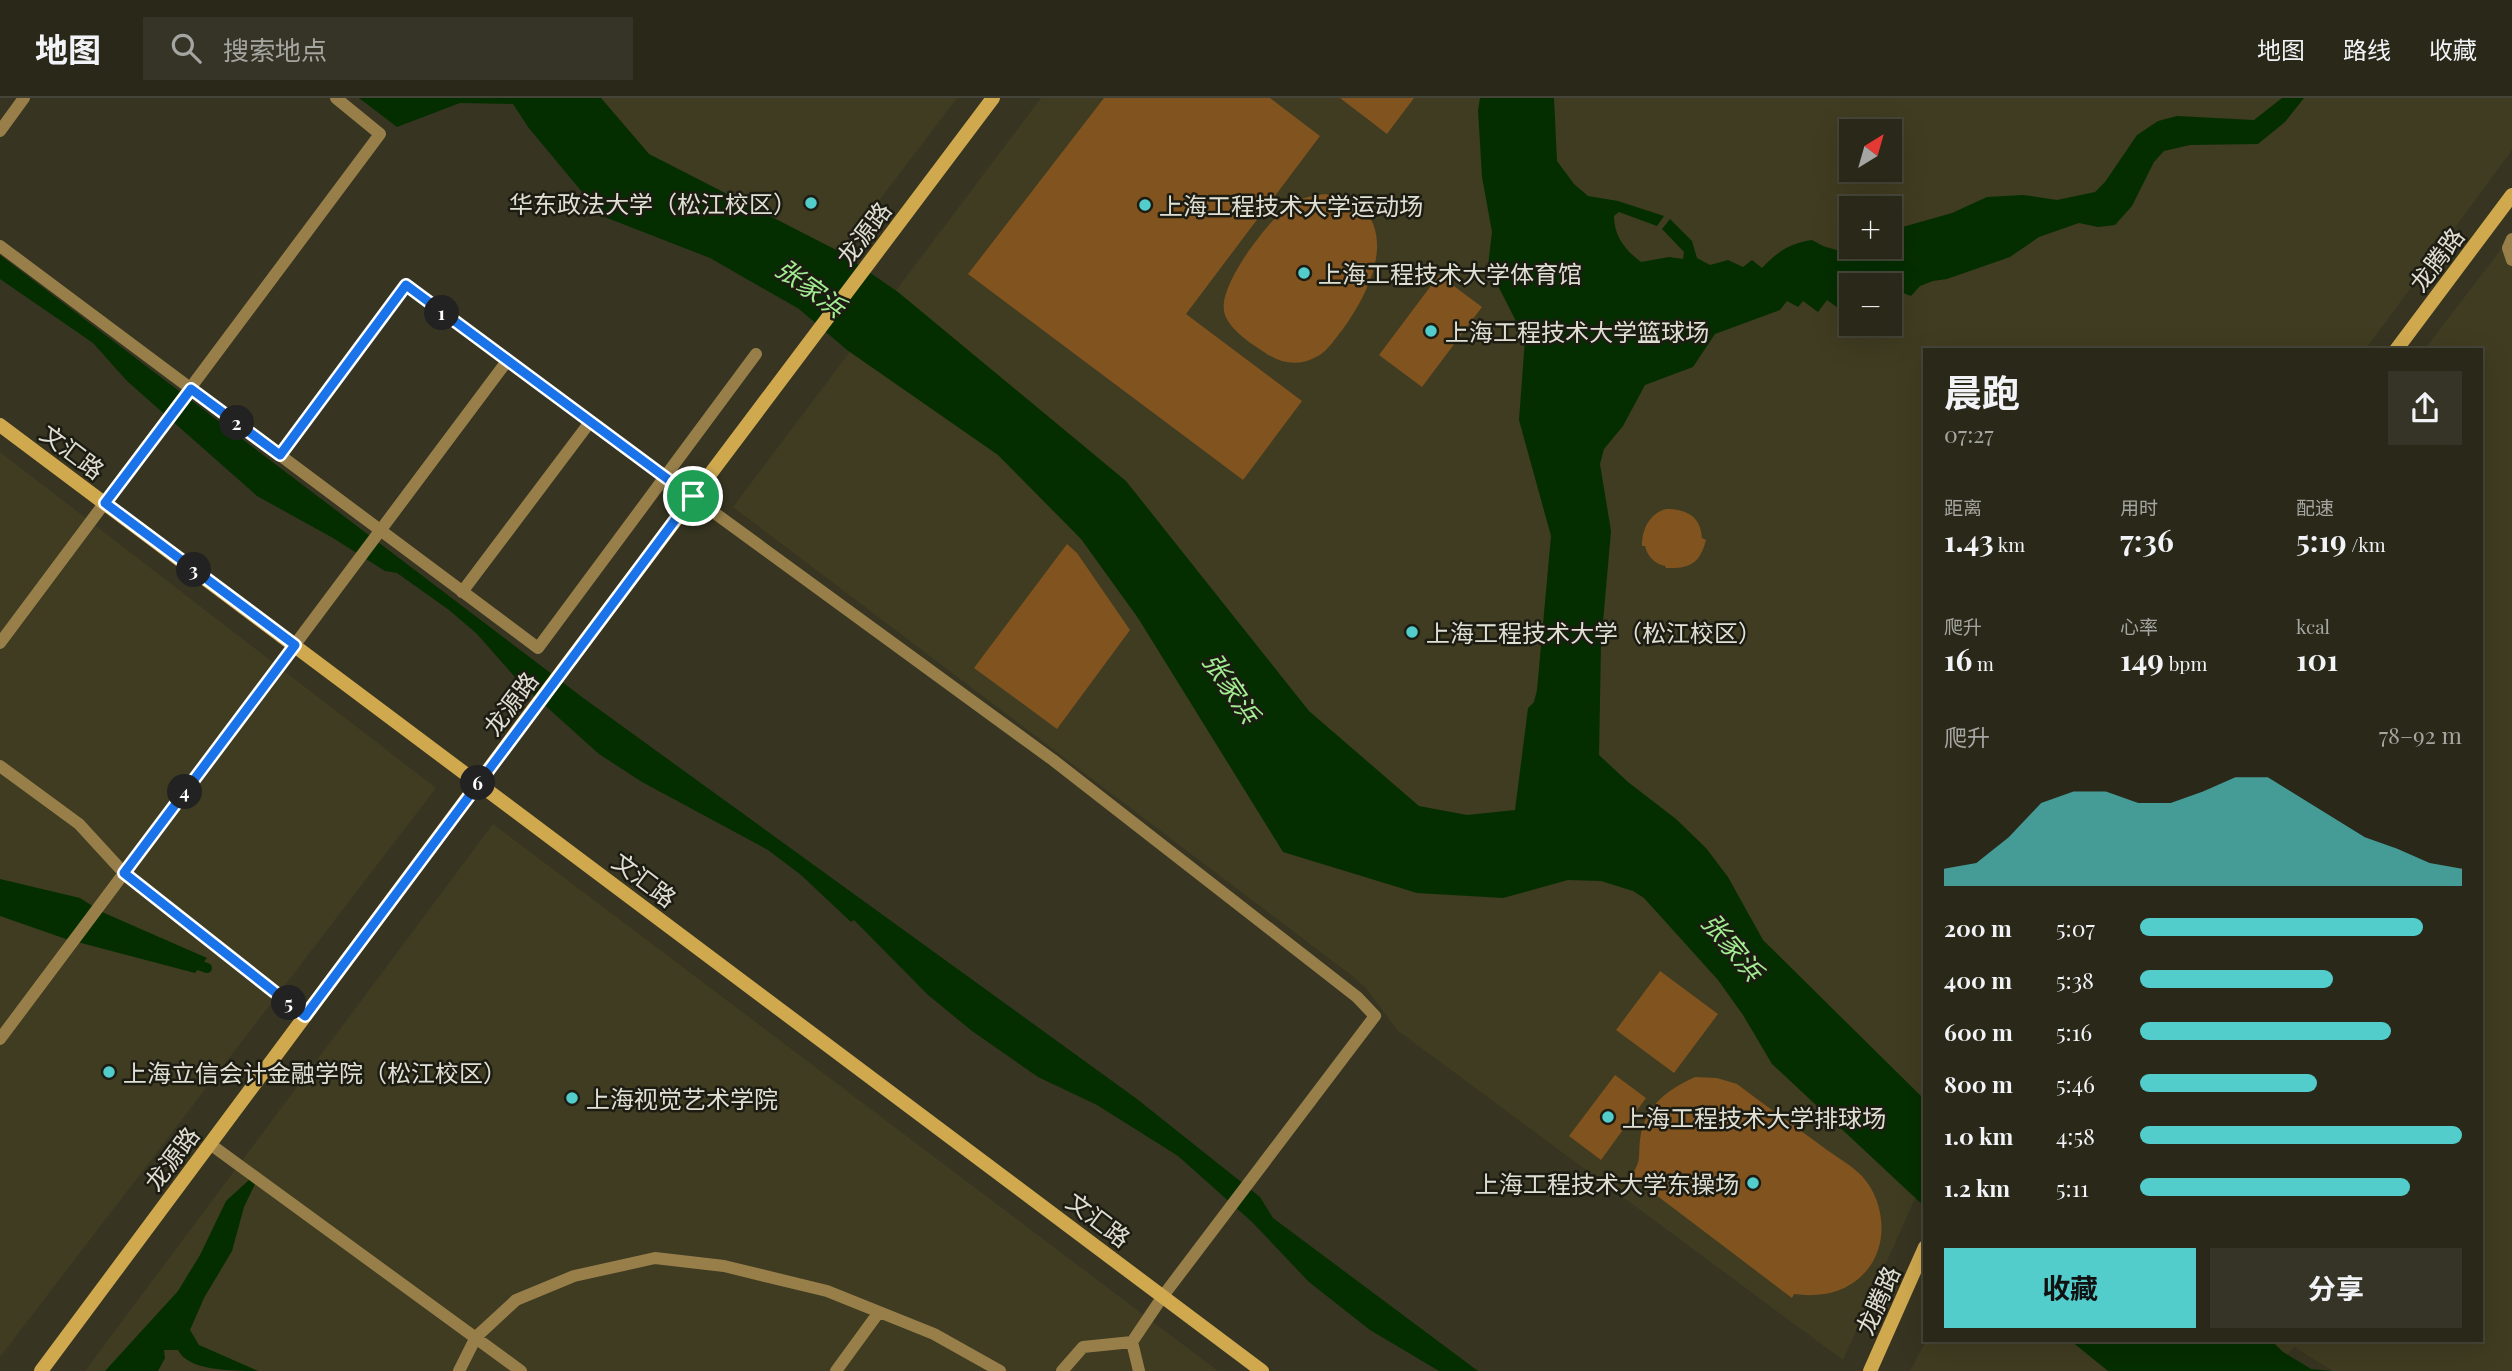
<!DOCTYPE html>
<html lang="zh">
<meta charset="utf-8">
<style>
body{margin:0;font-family:"Playfair Display","Noto Sans SC",serif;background:#353426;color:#f1f3f6;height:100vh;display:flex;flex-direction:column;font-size:26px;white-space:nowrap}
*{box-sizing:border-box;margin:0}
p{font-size:23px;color:#a5a6a2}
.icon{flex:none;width:38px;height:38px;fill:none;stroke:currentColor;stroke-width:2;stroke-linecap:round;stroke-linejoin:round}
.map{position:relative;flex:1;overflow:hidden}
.side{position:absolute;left:1923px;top:250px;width:560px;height:994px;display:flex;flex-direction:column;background:#292819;border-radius:0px;box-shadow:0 7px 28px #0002,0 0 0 2px #454438}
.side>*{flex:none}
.needle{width:46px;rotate:37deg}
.controls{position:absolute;left:1839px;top:21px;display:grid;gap:14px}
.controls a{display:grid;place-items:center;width:63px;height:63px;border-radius:0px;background:#292819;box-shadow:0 7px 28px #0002,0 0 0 2px #454438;font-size:35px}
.pin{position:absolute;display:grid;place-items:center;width:60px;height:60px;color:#fff;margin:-30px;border:4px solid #fff;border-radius:50%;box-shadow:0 2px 7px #0007}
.km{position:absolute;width:35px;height:35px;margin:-18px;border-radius:50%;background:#222;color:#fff;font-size:19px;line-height:35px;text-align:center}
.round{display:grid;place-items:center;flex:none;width:74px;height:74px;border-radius:0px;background:#353426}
.head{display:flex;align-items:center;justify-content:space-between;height:119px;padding:0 21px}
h1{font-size:38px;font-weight:700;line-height:52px}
.metrics{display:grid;grid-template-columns:repeat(3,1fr);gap:10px;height:119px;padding:7px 21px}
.metrics div{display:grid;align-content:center}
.metrics b{font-size:30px;font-weight:700}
.metrics small{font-size:19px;font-weight:400}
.metrics p{font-size:19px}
.chart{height:196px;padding:14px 21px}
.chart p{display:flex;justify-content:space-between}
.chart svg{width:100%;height:126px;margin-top:7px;fill:#52cdcc;opacity:.7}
.action{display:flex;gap:14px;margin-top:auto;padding:14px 21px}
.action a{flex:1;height:80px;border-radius:0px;background:#52cdcc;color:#111;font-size:28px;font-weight:700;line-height:80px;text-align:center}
.action a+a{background:#353426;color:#f1f3f6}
ul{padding:0 21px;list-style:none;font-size:23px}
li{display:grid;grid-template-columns:112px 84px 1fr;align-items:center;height:52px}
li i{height:18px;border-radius:9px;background:#52cdcc}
header{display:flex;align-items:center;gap:42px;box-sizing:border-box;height:98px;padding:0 35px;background:#292819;border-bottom:2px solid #454438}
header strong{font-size:33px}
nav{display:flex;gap:38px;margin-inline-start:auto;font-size:24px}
.search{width:490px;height:63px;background:#353426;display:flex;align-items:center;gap:18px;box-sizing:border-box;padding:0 24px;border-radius:0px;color:#a5a6a2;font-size:26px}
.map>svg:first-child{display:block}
</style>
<header>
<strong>地图</strong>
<div class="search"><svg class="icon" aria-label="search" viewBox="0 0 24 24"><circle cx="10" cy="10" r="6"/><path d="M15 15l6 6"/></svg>搜索地点</div>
<nav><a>地图</a><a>路线</a><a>收藏</a></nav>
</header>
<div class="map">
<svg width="2512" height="1273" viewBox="0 0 2512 1273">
<rect width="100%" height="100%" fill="#373521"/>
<path fill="#3f3c21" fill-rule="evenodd" d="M601,0H957L840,154L649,56Z
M1041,0H2512V52L2365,252H1925V1078L1843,1262L1397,932L1366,890L1351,877L733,409ZM1852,33H1890V72H1852ZM1852,110H1890V149H1852ZM1852,187H1890V226H1852Z
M2512,137V1273H2333L2294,1249L2275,1273H1910L1926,1243L2482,1242V252H2424Z
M0,354L436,690L0,1259Z
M493,726L1218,1273H85Z"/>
<path fill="#80531f" d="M1104,0H1270L1320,38L1186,216L1302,303L1243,382L968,176Z
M1340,0H1414L1387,36Z
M1324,96C1335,97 1350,98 1359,106C1397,140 1367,198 1343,231C1336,239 1328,253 1318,258C1299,269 1281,266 1264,254C1250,245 1227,230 1224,213C1219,186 1268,123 1289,107C1299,100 1312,98 1324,96Z
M1439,177L1482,209L1422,289L1379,257Z
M1666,411C1686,411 1701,418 1702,440L1706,442C1700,466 1689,471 1666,470L1665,468C1655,466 1647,458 1645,448H1642C1642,431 1649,416 1666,411Z
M1067,446L1077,455L1130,532L1057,631L974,570Z
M1660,873L1718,916L1674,975L1616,932Z
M1615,977L1646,1000L1601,1062L1569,1038Z
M1695,979L1717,980L1737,986C1765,1007 1794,1028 1823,1049C1835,1058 1851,1067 1862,1078C1885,1103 1889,1146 1867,1172C1849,1194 1822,1200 1794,1196L1792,1200L1631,1078C1642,1062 1638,1059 1640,1042C1644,1008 1667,992 1695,979Z"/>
<path fill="#052e00" d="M359,0H601L649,56L840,154L898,194L1126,383L1309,613L1419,708L1467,717L1515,712L1528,610L1534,604L1537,592L1551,438L1519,322L1525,241L1488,168L1492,134L1482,79L1478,12L1480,0H1554L1557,63L1574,86L1588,98L1618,103L1664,118L1657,128L1619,114L1614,118C1614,138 1625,152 1641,164L1669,159L1683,161L1684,154L1662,131L1670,121L1692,143L1697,160L1710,167L1728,162L1743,169L1752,162L1762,170C1777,154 1790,145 1812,142L1823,148L1843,154L1858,149H1890V134L1892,132L1952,115L1987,99L2023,97L2057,102L2095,94L2105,84L2137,37L2158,23L2177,18L2254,22L2282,0H2304L2285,24L2258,46L2190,47L2164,53L2154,64L2132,108L2115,127L2098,129L2079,125L2039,139L2010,159L1947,181L1933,183L1920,188L1911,198L1903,195L1896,204L1890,200V187H1852L1851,205L1849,204L1842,213L1827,202L1818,214L1803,203L1798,209L1787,203L1780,212L1715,236L1693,269L1645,287L1623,328L1604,351L1600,366L1611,433L1601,547L1599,657L1628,684L1676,721L1706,750L1728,779L1763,842L1925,1002V1109L1772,966L1743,917L1718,882L1644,800L1633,793L1601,783L1568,782L1503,800L1417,795L1283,754L1138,520L1081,441L998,357L847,252L799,211L710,160L602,118L528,29L513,6L460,5L397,29Z
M0,157L582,599L1137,1001L1260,1099L1273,1120L1478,1273H1439L1370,1232L1309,1184L1252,1124L1178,1058L1097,1007L1038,979L972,933L928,897L854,822L851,824L801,777L768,752L642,684L599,656L520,585L477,536L449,512L397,475L385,473L333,440L257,398L127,283L93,245L0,181Z
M0,781L80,800L102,814L207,860L195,875L66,841L0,818Z
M250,1081L255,1086L244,1109L232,1153L204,1200L190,1232L199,1247L258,1273C233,1273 188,1273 178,1252H164L165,1260L158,1273H105L178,1193L200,1157L226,1103Z
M2071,1243H2272L2283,1254L2311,1271L2333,1273H2108Z"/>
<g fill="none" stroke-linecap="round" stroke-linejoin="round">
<path stroke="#052e00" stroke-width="10" d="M190,864L207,870"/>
<path stroke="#987f4a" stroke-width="12" d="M0,33L24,0
M2512,141L2508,150L2512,162
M0,148L538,550L756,256
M280,357L406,187L590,324
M462,494L590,324L1053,662L1357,899L1375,918L1163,1198L1132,1244L1139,1273
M0,545L380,36L336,0
M0,668L79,726L124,775L305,918
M0,941L507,263
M210,1046L521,1273
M459,1273L476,1239L516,1202L574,1178L655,1160L724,1168L827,1193L934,1236L1000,1273
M836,1273L879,1214
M1062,1273L1083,1249L1132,1244"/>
<path stroke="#d0a94f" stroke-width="14" d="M2396,252L2512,97
M0,327L1262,1273
M41,1273L535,609L993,0
M1870,1273L1925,1149"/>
</g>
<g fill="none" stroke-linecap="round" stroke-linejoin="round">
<defs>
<path id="route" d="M406,187L673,385L693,398L305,918L124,775L295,547L105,405L191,291L280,357Z"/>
</defs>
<use href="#route" stroke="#fff" stroke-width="14"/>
<use href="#route" stroke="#1a73e8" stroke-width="9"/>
</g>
<g fill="#52cdcc" stroke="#1d1c13" stroke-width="2.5">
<circle cx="811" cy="105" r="7"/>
<circle cx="1145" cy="107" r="7"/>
<circle cx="1304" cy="175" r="7"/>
<circle cx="1431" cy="233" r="7"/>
<circle cx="1412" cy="534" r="7"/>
<circle cx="109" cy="974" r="7"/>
<circle cx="572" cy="1000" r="7"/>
<circle cx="1608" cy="1019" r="7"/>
<circle cx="1753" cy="1085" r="7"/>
</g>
<g text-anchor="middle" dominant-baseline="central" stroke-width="5" stroke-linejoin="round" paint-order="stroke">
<g font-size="24" fill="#e0dfd3" stroke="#1d1c13" text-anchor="start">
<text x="797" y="105" text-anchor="end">华东政法大学（松江校区）</text>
<text x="1159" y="107">上海工程技术大学运动场</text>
<text x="1318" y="175">上海工程技术大学体育馆</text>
<text x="1445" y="233">上海工程技术大学篮球场</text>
<text x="1426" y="534">上海工程技术大学（松江校区）</text>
<text x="123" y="974">上海立信会计金融学院（松江校区）</text>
<text x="586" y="1000">上海视觉艺术学院</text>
<text x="1622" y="1019">上海工程技术大学排球场</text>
<text x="1739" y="1085" text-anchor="end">上海工程技术大学东操场</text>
</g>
<g font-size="24" fill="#e0dfd3" stroke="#1d1c13">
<text transform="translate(863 135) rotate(-53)">龙源路</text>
<text transform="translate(2436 161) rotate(-53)">龙腾路</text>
<text transform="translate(73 353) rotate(37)">文汇路</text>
<text transform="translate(510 605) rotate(-53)">龙源路</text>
<text transform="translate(645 781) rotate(37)">文汇路</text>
<text transform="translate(171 1060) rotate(-53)">龙源路</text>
<text transform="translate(1099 1121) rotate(37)">文汇路</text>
<text transform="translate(1877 1202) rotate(-66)">龙腾路</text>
</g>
<g font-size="26" font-style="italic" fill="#a2ec91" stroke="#1d1c13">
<text transform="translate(811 189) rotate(36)">张家浜</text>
<text transform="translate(1232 589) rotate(56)">张家浜</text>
<text transform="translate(1733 848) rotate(50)">张家浜</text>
</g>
</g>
</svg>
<div class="controls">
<a><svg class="needle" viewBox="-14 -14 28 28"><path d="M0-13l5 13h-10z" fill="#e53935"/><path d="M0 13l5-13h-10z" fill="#a5a6a2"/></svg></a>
<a>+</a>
<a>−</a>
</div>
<div class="pin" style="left:693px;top:398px;background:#1e9e55"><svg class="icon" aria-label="arrive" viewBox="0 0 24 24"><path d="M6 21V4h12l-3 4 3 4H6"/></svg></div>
<b class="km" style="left:442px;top:215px">1</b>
<b class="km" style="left:237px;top:325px">2</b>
<b class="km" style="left:194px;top:472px">3</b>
<b class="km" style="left:185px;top:694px">4</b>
<b class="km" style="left:289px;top:905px">5</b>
<b class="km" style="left:478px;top:685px">6</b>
<section class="side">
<div class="head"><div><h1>晨跑</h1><p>07:27</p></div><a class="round"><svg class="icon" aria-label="share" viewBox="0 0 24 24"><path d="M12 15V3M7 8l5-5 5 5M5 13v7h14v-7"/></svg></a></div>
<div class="metrics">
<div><p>距离</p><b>1.43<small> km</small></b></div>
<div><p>用时</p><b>7:36</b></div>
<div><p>配速</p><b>5:19<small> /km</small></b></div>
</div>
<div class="metrics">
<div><p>爬升</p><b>16<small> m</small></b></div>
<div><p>心率</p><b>149<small> bpm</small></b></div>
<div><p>kcal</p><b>101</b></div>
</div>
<div class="chart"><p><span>爬升</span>78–92 m</p>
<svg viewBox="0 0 160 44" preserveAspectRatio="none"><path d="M0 44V38L10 36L20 27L30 15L40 11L50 11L60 15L70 15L80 11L90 6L100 6L110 13L120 20L130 27L140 31L150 36L160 38V44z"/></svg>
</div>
<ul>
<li><b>200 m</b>5:07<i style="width:88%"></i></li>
<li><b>400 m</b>5:38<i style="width:60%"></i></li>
<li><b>600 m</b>5:16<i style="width:78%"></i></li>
<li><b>800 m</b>5:46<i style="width:55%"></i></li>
<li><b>1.0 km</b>4:58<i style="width:100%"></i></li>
<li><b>1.2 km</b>5:11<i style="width:84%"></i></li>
</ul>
<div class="action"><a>收藏</a><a>分享</a></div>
</section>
</div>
